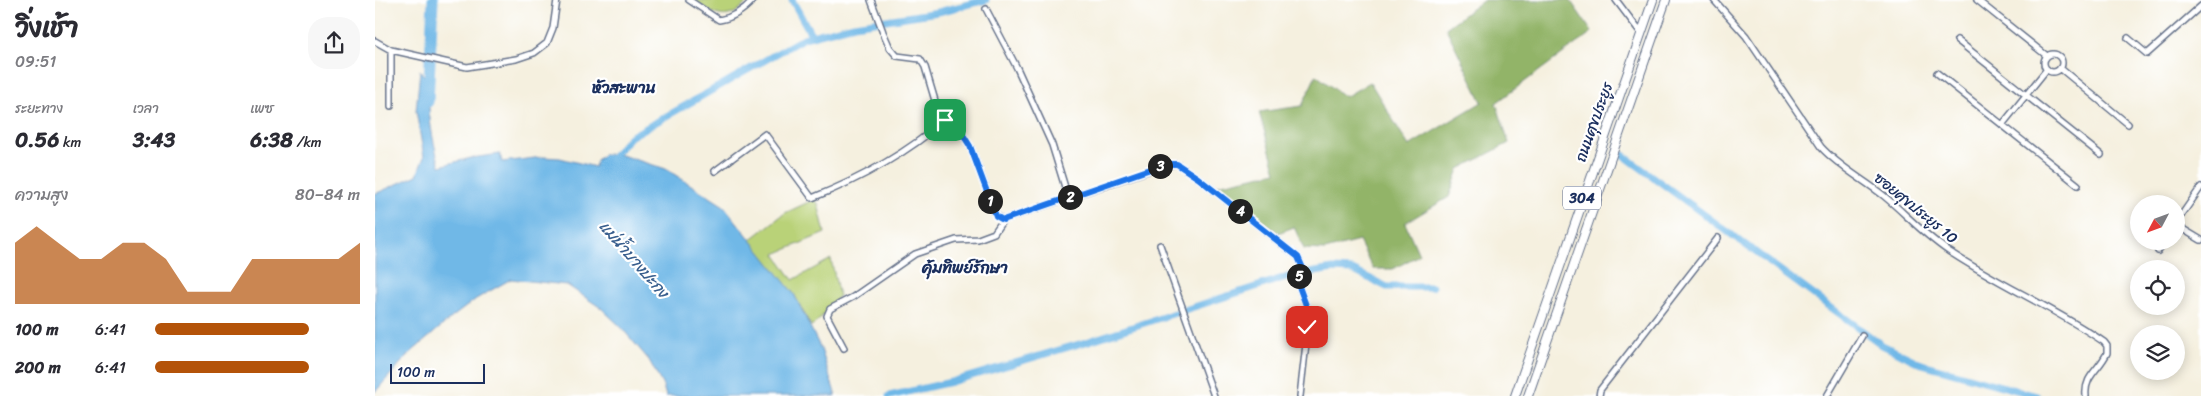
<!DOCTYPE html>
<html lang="th">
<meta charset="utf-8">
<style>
body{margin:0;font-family:Sriracha,"Playpen Sans Thai",sans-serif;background:#f7f7f7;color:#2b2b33;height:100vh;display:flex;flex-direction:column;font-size:19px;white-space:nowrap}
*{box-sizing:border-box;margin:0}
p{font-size:16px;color:#7c7c81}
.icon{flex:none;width:28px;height:28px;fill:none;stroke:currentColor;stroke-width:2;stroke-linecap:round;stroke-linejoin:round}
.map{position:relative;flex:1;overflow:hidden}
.side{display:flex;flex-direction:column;background:#fff;width:375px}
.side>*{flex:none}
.needle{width:32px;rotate:229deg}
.controls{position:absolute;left:1755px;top:195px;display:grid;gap:10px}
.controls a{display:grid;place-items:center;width:55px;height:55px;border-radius:50%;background:#fff;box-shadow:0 2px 12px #0003;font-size:25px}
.scale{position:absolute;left:15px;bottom:12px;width:95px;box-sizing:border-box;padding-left:5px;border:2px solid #1b2f5e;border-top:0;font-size:14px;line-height:18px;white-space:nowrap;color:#1b2f5e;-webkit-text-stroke:4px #fff;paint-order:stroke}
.pin{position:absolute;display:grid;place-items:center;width:42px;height:42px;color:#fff;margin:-21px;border-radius:10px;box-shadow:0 2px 8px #0006}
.km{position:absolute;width:25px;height:25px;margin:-12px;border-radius:50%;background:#222;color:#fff;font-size:14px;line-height:25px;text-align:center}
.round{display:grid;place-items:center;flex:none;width:52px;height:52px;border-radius:20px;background:#f7f7f7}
.headline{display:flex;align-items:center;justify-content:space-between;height:85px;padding:0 15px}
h1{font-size:28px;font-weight:800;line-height:38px}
.figures{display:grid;grid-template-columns:repeat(3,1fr);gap:8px;height:85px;padding:5px 15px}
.figures div{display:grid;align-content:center}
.figures b{font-size:21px;font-weight:800}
.figures small{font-size:14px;font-weight:400}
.figures p{font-size:14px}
.chart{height:140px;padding:10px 15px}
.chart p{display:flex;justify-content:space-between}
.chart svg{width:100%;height:90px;margin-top:5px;fill:#b45309;opacity:.7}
ul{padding:0 15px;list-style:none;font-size:16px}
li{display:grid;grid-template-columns:80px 60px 1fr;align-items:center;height:38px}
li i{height:12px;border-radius:6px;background:#b45309}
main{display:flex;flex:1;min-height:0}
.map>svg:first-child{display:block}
</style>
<main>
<section class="side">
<div class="headline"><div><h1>วิ่งเช้า</h1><p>09:51</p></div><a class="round"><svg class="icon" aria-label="share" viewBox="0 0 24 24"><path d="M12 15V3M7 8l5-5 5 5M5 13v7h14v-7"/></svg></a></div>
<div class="figures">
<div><p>ระยะทาง</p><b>0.56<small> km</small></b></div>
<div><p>เวลา</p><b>3:43</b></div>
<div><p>เพซ</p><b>6:38<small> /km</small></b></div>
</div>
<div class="chart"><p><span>ความสูง</span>80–84 m</p>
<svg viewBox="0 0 160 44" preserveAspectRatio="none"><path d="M0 44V14L10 6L20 14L30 22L40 22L50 14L60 14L70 22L80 38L90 38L100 38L110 22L120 22L130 22L140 22L150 22L160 14V44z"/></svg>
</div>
<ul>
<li><b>100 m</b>6:41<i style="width:75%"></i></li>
<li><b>200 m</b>6:41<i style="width:75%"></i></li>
</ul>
</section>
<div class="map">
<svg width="1826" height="396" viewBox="0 0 1826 396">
<rect width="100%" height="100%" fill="#fff"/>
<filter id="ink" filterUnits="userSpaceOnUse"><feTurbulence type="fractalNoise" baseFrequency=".02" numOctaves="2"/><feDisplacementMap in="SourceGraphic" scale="10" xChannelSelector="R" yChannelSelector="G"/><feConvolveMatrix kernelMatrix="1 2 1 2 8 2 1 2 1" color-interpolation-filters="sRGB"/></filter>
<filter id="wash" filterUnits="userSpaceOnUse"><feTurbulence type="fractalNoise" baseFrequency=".0096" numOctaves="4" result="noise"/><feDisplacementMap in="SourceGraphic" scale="20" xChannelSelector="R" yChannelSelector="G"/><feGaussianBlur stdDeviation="1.12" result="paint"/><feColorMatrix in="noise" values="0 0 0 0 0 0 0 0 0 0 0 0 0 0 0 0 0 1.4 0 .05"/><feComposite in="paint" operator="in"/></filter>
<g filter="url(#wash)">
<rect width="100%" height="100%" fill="#f5f0df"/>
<path fill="#b9d278" stroke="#6a806b" d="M318,0H374C353,25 340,16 318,0Z
M440,199L443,204L450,233L400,254L418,280L456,259L464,296L442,322L436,326L419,294L375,240L410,213Z"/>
<path fill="#92b468" stroke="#567263" d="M1109,0H1195L1217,32L1121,103L1134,143L1084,169L1074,197L1030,223L1044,255L1018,269H998L984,241L950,250L929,249L919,227L903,233L842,185L901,172L884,112L927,106L941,75L970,97L995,82L1034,146L1107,102L1071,28Z"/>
<path fill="#70b8e7" stroke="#4674a2" d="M45,70L54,83C52,111 57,139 65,166L96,158L125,154L127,162L168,157L185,158L220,167L222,160L229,154L246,155L291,169L349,206L419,294L446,349L461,396H291L288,386L274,360L245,326L226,308L192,285L136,279L101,299L75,319L33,355L0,392V194L42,175L49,157L41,111Z"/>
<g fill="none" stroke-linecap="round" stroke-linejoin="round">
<path stroke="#70b8e7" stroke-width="7" d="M417,0L437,36
M1248,155L1507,345L1547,364L1662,396
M235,160L255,137L429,38L479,25L563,12L611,0
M514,396L576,382L711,342L911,277L958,269L977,270L1012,287H1057"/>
<path stroke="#70b8e7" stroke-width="11" d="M53,102L58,0"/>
</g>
</g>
<g filter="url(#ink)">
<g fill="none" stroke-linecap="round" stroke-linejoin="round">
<defs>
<path id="minor" d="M314,0L344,20C357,18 369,10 378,0
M496,0L508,32L515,48L522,56L545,59L550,67L561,104L570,120L585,130L595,146L621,215L628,220L790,165L802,164L823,178L923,257L927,266L922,281L932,308L934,318L925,396
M1241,0L1266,33
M1339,0L1371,36L1446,147C1464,167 1488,179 1509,196C1532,215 1552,238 1578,254C1627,286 1681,309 1729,342L1732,346V353C1724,370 1709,376 1711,396
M1602,0L1672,56
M611,9L642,68L677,145L693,197
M1753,38L1772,54L1826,6
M1582,40L1726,155
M0,41L16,50L92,67L141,59L159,53L172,43L178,28L182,0
M1669 63a9 9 0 1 1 18 0a9 9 0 1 1-18 0Z
M1685,68L1753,124
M1562,73L1703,185
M16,106V50
M1627,125L1672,69
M340,171L390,134L437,198C485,179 531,154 570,120
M1801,223L1826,187
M1801,225L1826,240
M785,245L839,396
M1783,251L1789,241
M469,348L452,316L455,309L478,297L540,254L581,240L603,239L619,233L628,220
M1224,396L1225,390L1343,238
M1452,396L1487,336"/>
<path id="primary" d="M1140,396L1278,0
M1153,396L1291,0"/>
</defs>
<use href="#minor" stroke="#67738b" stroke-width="8"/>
<use href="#primary" stroke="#67738b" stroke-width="10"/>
<use href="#minor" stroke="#fff" stroke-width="5"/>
<use href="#primary" stroke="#fff" stroke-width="8"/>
</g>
</g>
<g fill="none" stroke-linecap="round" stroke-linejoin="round" filter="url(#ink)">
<defs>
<path id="route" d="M570,120L585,130L595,146L621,216L628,220L790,164H802L823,178L923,257L927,266L922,281L932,308V327"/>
</defs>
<use href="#route" stroke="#fff" stroke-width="10"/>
<use href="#route" stroke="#1a73e8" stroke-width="6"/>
</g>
<g text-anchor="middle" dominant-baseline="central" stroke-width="4.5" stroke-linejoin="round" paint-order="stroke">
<rect fill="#fff" stroke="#5f6d8e" stroke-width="1" x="1188" y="186.5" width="38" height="23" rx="4"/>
<g font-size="14" font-weight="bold" fill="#1b2f5e">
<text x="1207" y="198">304</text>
</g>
<g font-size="15" fill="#1b2f5e" stroke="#fff">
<text transform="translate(1219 122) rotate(-70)">ถนนศุขประยูร</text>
<text transform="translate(1541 208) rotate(39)">ซอยศุขประยูร 10</text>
</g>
<g font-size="16" font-weight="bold" fill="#1b2f5e" stroke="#fff">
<text x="249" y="87">หัวสะพาน</text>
<text x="590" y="267">คุ้มทิพย์รักษา</text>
</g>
<g font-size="16" font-style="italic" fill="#395f8e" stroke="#fff">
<text transform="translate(259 259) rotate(49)">แม่น้ำบางปะกง</text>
</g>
</g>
</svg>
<div class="controls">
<a><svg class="needle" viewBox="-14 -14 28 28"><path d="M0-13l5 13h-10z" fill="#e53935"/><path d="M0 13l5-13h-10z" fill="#7c7c81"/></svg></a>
<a><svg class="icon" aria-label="locate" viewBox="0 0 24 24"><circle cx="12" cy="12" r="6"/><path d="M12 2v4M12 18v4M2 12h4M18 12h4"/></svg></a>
<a><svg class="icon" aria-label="layers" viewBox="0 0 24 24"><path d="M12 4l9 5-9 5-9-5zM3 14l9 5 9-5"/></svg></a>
</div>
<div class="scale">100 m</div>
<div class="pin" style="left:570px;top:120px;background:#1e9e55"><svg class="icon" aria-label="arrive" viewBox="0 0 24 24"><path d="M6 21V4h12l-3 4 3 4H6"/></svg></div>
<div class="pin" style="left:932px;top:327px;background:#d93025"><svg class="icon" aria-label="check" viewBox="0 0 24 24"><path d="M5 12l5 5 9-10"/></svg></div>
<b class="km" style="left:615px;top:201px">1</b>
<b class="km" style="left:695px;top:197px">2</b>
<b class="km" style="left:785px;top:166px">3</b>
<b class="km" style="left:865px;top:211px">4</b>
<b class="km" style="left:924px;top:276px">5</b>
</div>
</main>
